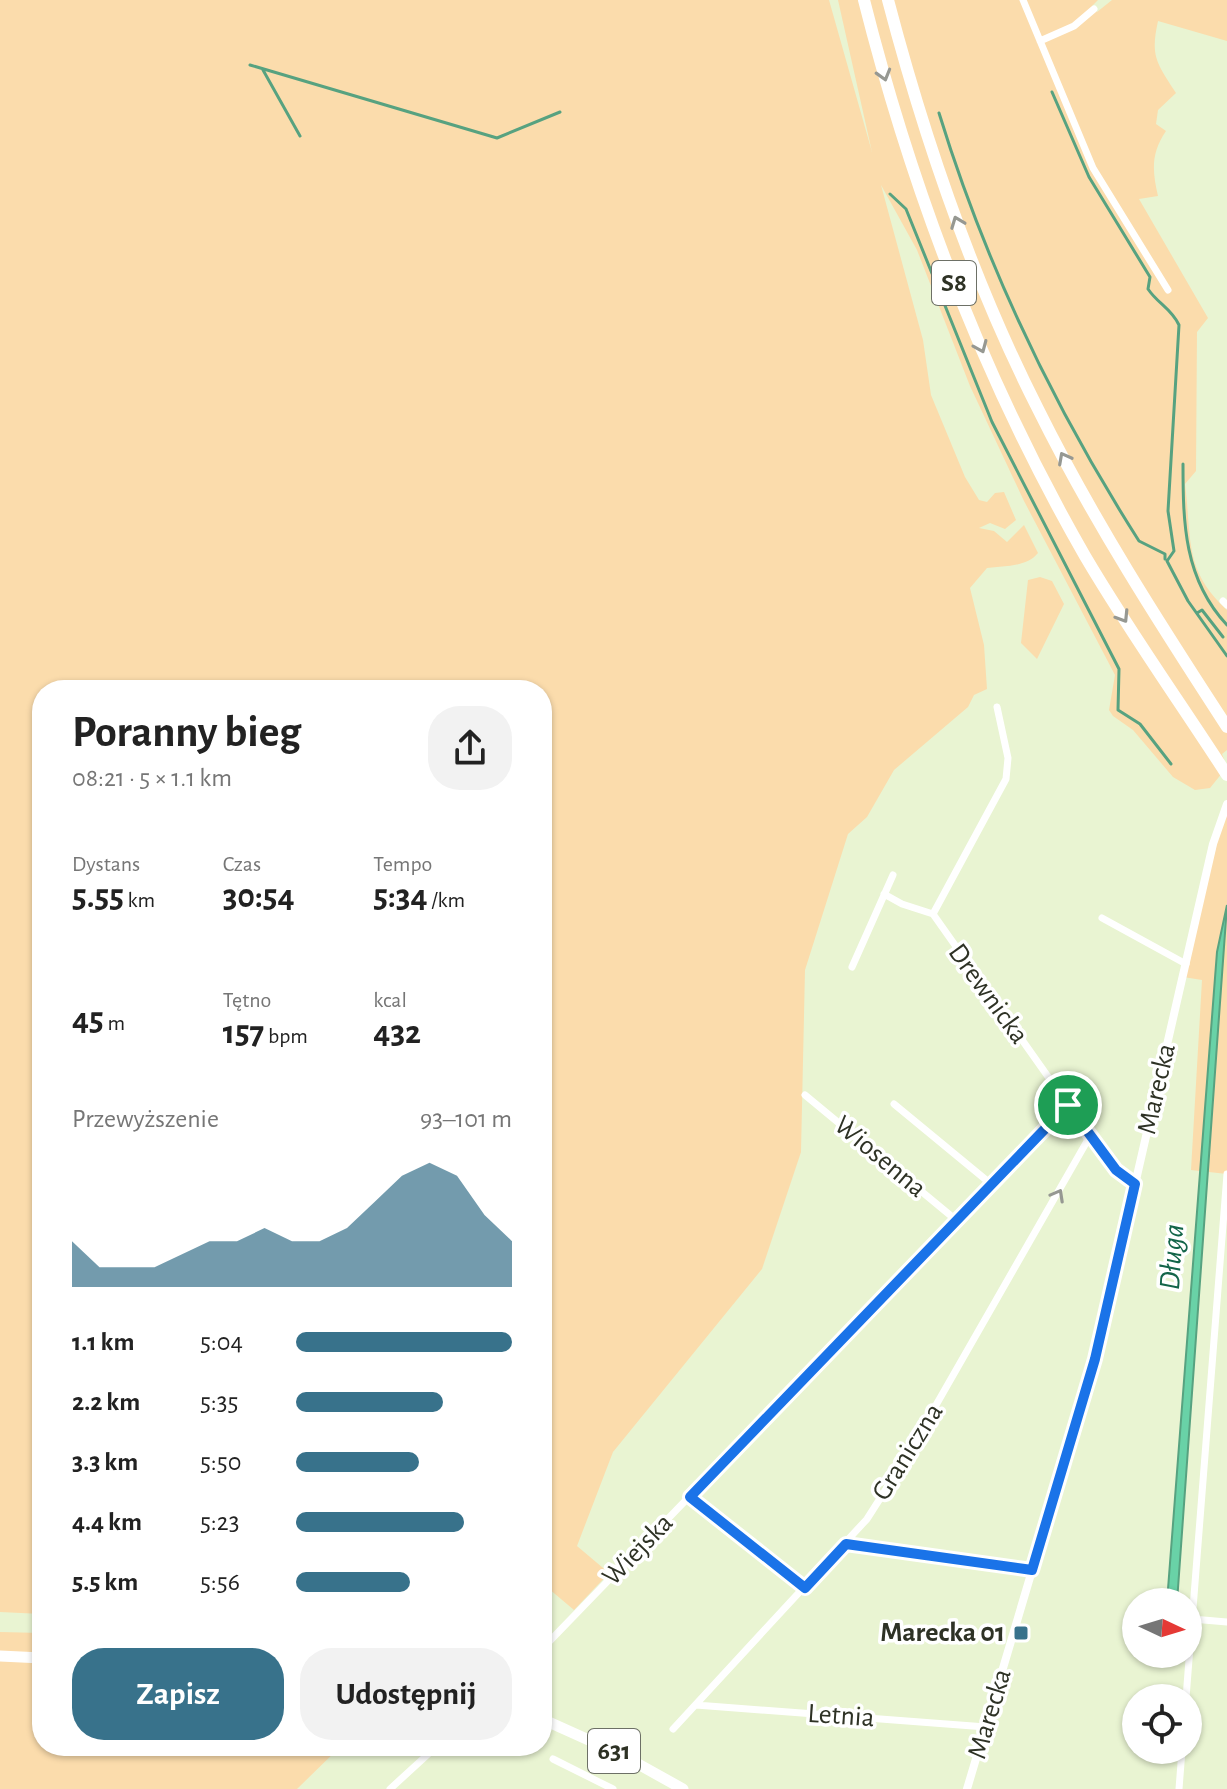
<!DOCTYPE html>
<html lang="pl">
<meta charset="utf-8">
<style>
body{margin:0;font-family:"Alegreya Sans",sans-serif;background:#f2f2f2;color:#222;height:100vh;display:flex;flex-direction:column;font-size:30px;white-space:nowrap}
*{box-sizing:border-box;margin:0}
p{font-size:26px;color:#767676}
.icon{flex:none;width:44px;height:44px;fill:none;stroke:currentColor;stroke-width:2;stroke-linecap:round;stroke-linejoin:round}
.map{position:relative;flex:1;overflow:hidden}
.drawer{position:absolute;left:32px;top:680px;width:520px;height:1076px;display:flex;flex-direction:column;background:#fff;border-radius:32px;box-shadow:0 2px 6px #0004}
.drawer>*{flex:none}
.needle{width:52px;rotate:94deg}
.fabs{position:absolute;left:1122px;top:1588px;display:grid;gap:16px}
.fabs a{display:grid;place-items:center;width:80px;height:80px;border-radius:50%;background:#fff;box-shadow:0 2px 6px #0004;font-size:40px}
.pin{position:absolute;display:grid;place-items:center;width:68px;height:68px;color:#fff;margin:-34px;border:4px solid #fff;border-radius:50%;box-shadow:0 2px 8px #0007}
.round{display:grid;place-items:center;flex:none;width:84px;height:84px;border-radius:32px;background:#f2f2f2}
.summary{display:flex;align-items:center;justify-content:space-between;height:136px;padding:0 40px}
h1{font-size:44px;font-weight:700;line-height:60px}
.figures{display:grid;grid-template-columns:repeat(3,1fr);gap:12px;height:136px;padding:8px 40px}
.figures div{display:grid;align-content:center}
.figures b{font-size:34px;font-weight:700}
.figures small{font-size:22px;font-weight:400}
.figures p{font-size:22px}
.chart{height:224px;padding:16px 40px}
.chart p{display:flex;justify-content:space-between}
.chart svg{width:100%;height:144px;margin-top:8px;fill:#38728b;opacity:.7}
.primary-button{display:flex;gap:16px;margin-top:auto;padding:16px 40px}
.primary-button a{flex:1;height:92px;border-radius:32px;background:#38728b;color:#fff;font-size:32px;font-weight:700;line-height:92px;text-align:center}
.primary-button a+a{background:#f2f2f2;color:#222}
ul{padding:0 40px;list-style:none;font-size:26px}
li{display:grid;grid-template-columns:128px 96px 1fr;align-items:center;height:60px}
li i{height:20px;border-radius:10px;background:#38728b}
.map>svg:first-child{display:block}
</style>
<div class="map">
<svg width="1227" height="1789" viewBox="0 0 1227 1789">
<rect width="100%" height="100%" fill="#e9f4d2"/>
<path fill="#fbdcac" d="M0,0H829L872,152L838,0H1098L1092,6L1097,12L1112,0H1227V41L1158,21C1150,57 1157,63 1176,93L1158,110L1156,124L1166,131C1151,153 1152,170 1158,196L1139,199L1208,318L1197,332L1196,471L1185,484C1192,537 1183,570 1227,610V750L1222,754L1227,767L1210,788L1195,790L1173,777L1133,730L1113,716L1109,710L1115,675L1024,501L970,386L917,250L881,185L923,340L931,395L965,477L979,500L987,502L995,493L1004,492L1016,520L1005,529L990,523L979,528L994,531L1007,542L1024,525L1038,553C1027,567 1004,566 987,568L970,588L984,645L987,689L974,695L968,707L894,770L867,817L848,834L805,970L801,1152L762,1269L613,1452L577,1546L609,1573L574,1610L542,1583V690H42V1614L0,1612Z
M1040,577L1052,581L1064,604L1037,659L1021,643L1028,580Z
M1227,804V1174L1191,1170L1202,980L1183,977Z
M0,1632L42,1633V1746H341L297,1789H0Z"/>
<path fill="#69d2a7" stroke="#57a280" stroke-width="2" d="M1227,905L1177,1602H1167L1217,952Z"/>
<g fill="none" stroke-linecap="round" stroke-linejoin="round">
<path stroke="#57a280" stroke-width="3" d="M250,65L497,138L560,112
M263,70L300,136
M1052,92L1089,177L1150,277L1148,289C1158,304 1171,308 1179,325L1168,511L1174,551L1167,561L1188,601L1227,656
M939,113C986,266 1053,406 1139,541L1165,554V559
M890,194L906,209L992,422L1119,669L1118,710L1140,724L1171,764
M1183,464C1183,523 1184,579 1227,625
M1197,613L1202,610L1223,637"/>
<path stroke="#fff" stroke-width="7" d="M1023,0L1093,168L1168,290
M1040,41L1074,26L1094,9
M1223,601L1227,605
M884,894L902,904L933,914L1090,1136L1116,1170L1135,1184
M933,914L1006,779L1008,758L997,707
M1102,918L1186,964
M852,967L893,875
M805,1095L956,1220
M894,1104L991,1184
M690,1497L805,1588
M846,1544L1032,1570
M1192,1619L1227,1622
M542,1649L1068,1105
M1186,1698L1227,1174
M696,1705L986,1727
M673,1729L867,1519L904,1461L1090,1136
M553,1759L613,1789
M390,1789L437,1746
M1179,1789L1182,1750"/>
<path stroke="#fff" stroke-width="8" d="M967,1789L1095,1359L1213,844L1227,804"/>
<path stroke="#fff" stroke-width="11" d="M0,1656L42,1658
M542,1719L622,1755L683,1789"/>
<path stroke="#fff" stroke-width="12" d="M864,0C913,194 985,382 1085,556C1129,631 1180,702 1227,775
M888,0C925,141 972,279 1038,409C1093,520 1160,624 1227,727"/>
</g>
<defs><path id="oneway-chevron" d="M-2-3.5L2.5 0L-2 3.5" fill="none" stroke-width="1.6" stroke-linecap="round" stroke-linejoin="round" transform="scale(2)"/></defs>
<g stroke="#969892">
<use href="#oneway-chevron" transform="translate(884 75) rotate(74)"/>
<use href="#oneway-chevron" transform="translate(957 222) rotate(-111)"/>
<use href="#oneway-chevron" transform="translate(981 347) rotate(67)"/>
<use href="#oneway-chevron" transform="translate(1064 458) rotate(-118)"/>
<use href="#oneway-chevron" transform="translate(1123 617) rotate(58)"/>
<use href="#oneway-chevron" transform="translate(1058 1195) rotate(-61)"/>
</g>
<g fill="none" stroke-linecap="round" stroke-linejoin="round">
<defs>
<path id="route" d="M1068,1105L1116,1170L1135,1184L1095,1359L1032,1570L846,1544L805,1588L690,1497Z"/>
</defs>
<use href="#route" stroke="#fff" stroke-width="16"/>
<use href="#route" stroke="#1a73e8" stroke-width="10"/>
</g>
<rect fill="#38728b" stroke="#fff" stroke-width="3" x="1013" y="1625" width="16" height="16" rx="4"/>
<g text-anchor="middle" dominant-baseline="central" stroke-width="7" stroke-linejoin="round" paint-order="stroke">
<g fill="#fff" stroke="#6d7066" stroke-width="2">
<rect x="932" y="261" width="44" height="44" rx="6"/>
<rect x="588" y="1729" width="52" height="44" rx="6"/>
</g>
<g font-size="26" font-weight="bold" fill="#2e3225">
<text x="954" y="283">S8</text>
<text x="614" y="1751">631</text>
</g>
<g font-size="28" fill="#2e3225" stroke="#fff">
<text transform="translate(988 994) rotate(54)">Drewnicka</text>
<text transform="translate(1157 1089) rotate(-77)">Marecka</text>
<text transform="translate(880 1157) rotate(40)">Wiosenna</text>
<text transform="translate(908 1452) rotate(-58)">Graniczna</text>
<text transform="translate(638 1550) rotate(-46)">Wiejska</text>
<text transform="translate(990 1714) rotate(-73)">Marecka</text>
<text transform="translate(841 1716) rotate(4)">Letnia</text>
</g>
<g font-size="28" font-weight="bold" fill="#2e3225" stroke="#fff" text-anchor="end">
<text x="1005" y="1633">Marecka 01</text>
</g>
<g font-size="30" font-style="italic" fill="#136549" stroke="#fff">
<text transform="translate(1172 1257) rotate(-86)">Długa</text>
</g>
</g>
</svg>
<div class="fabs">
<a><svg class="needle" viewBox="-14 -14 28 28"><path d="M0-13l5 13h-10z" fill="#e53935"/><path d="M0 13l5-13h-10z" fill="#767676"/></svg></a>
<a><svg class="icon" aria-label="locate" viewBox="0 0 24 24"><circle cx="12" cy="12" r="6"/><path d="M12 2v4M12 18v4M2 12h4M18 12h4"/></svg></a>
</div>
<div class="pin" style="left:1068px;top:1105px;background:#1e9e55"><svg class="icon" aria-label="arrive" viewBox="0 0 24 24"><path d="M6 21V4h12l-3 4 3 4H6"/></svg></div>
<section class="drawer">
<div class="summary"><div><h1>Poranny bieg</h1><p>08:21 · 5 × 1.1 km</p></div><a class="round"><svg class="icon" aria-label="share" viewBox="0 0 24 24"><path d="M12 15V3M7 8l5-5 5 5M5 13v7h14v-7"/></svg></a></div>
<div class="figures">
<div><p>Dystans</p><b>5.55<small> km</small></b></div>
<div><p>Czas</p><b>30:54</b></div>
<div><p>Tempo</p><b>5:34<small> /km</small></b></div>
</div>
<div class="figures">
<div><b>45<small> m</small></b></div>
<div><p>Tętno</p><b>157<small> bpm</small></b></div>
<div><p>kcal</p><b>432</b></div>
</div>
<div class="chart"><p><span>Przewyższenie</span>93–101 m</p>
<svg viewBox="0 0 160 44" preserveAspectRatio="none"><path d="M0 44V30L10 38L20 38L30 38L40 34L50 30L60 30L70 26L80 30L90 30L100 26L110 18L120 10L130 6L140 10L150 22L160 30V44z"/></svg>
</div>
<ul>
<li><b>1.1 km</b>5:04<i style="width:100%"></i></li>
<li><b>2.2 km</b>5:35<i style="width:68%"></i></li>
<li><b>3.3 km</b>5:50<i style="width:57%"></i></li>
<li><b>4.4 km</b>5:23<i style="width:78%"></i></li>
<li><b>5.5 km</b>5:56<i style="width:53%"></i></li>
</ul>
<div class="primary-button"><a>Zapisz</a><a>Udostępnij</a></div>
</section>
</div>
